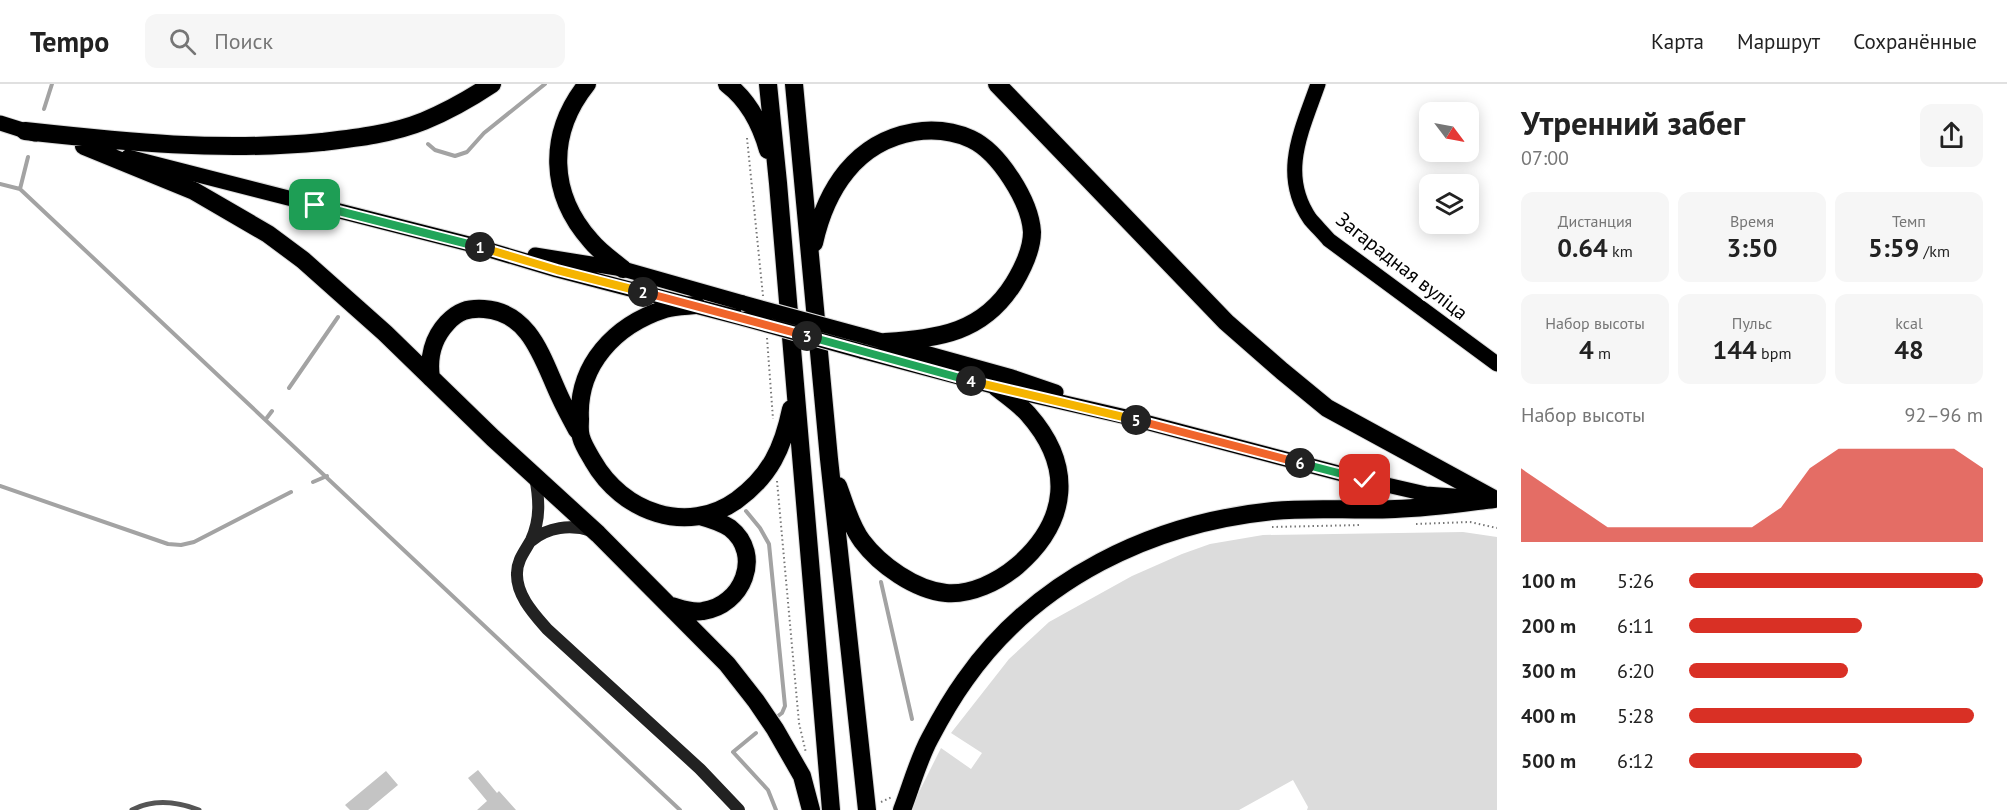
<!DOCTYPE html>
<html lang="ru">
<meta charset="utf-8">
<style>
body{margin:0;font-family:"PT Sans",sans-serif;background:#f6f6f6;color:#222;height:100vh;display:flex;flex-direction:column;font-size:22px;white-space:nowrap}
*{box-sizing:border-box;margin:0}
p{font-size:20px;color:#767676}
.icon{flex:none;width:33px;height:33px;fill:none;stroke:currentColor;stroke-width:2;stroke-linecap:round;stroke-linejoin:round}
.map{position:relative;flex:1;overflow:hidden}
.details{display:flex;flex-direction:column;background:#fff;width:510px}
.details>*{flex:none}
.needle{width:39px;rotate:122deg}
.controls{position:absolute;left:1419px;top:18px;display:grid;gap:12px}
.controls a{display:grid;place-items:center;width:60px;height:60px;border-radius:12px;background:#fff;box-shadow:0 3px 15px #0003;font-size:30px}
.pin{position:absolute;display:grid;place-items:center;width:51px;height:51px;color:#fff;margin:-26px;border-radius:12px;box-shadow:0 3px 9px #0006}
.km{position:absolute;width:30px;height:30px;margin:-15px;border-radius:50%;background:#222;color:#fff;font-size:16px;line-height:30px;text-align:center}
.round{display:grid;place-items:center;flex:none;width:63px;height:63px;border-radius:12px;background:#f6f6f6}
.summary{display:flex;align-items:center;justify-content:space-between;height:102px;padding:0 24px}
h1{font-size:33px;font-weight:700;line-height:45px}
.figures{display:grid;grid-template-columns:repeat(3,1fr);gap:9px;height:102px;padding:6px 24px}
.figures div{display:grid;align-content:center;border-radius:12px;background:#f6f6f6;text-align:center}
.figures b{font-size:26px;font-weight:700}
.figures small{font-size:16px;font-weight:400}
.figures p{font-size:16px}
.chart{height:168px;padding:12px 24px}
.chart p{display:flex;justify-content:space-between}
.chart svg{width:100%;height:108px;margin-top:6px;fill:#d93025;opacity:.7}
ul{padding:0 24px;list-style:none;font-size:20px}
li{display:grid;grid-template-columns:96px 72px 1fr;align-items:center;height:45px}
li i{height:15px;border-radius:8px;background:#d93025}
header{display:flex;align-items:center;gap:36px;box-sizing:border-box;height:84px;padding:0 30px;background:#fff;border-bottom:2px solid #e0e0e0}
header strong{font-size:28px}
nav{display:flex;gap:33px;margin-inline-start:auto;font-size:21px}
.search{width:420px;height:54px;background:#f6f6f6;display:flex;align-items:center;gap:15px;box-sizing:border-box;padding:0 21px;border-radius:12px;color:#767676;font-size:22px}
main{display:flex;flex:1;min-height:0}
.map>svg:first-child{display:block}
</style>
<header>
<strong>Tempo</strong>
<div class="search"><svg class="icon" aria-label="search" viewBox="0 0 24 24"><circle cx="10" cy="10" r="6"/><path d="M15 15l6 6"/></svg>Поиск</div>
<nav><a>Карта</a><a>Маршрут</a><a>Сохранённые</a></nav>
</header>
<main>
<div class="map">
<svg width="1497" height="726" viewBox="0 0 1497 726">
<rect width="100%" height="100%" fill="#fff"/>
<path fill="#dcdcdc" d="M1463,448L1497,453V726H1307L1308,723L1293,696L1239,726H910L941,664L971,685L982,669L951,649L1009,575L1049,538L1132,492L1182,470L1210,460L1263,451Z"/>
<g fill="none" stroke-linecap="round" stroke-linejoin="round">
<path stroke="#a3a3a3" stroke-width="4" d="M44,25L52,0
M428,60L435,66L455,72L467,68L484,49L545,0
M28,73L20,105L680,726
M0,100L20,105
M289,304L338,233
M266,335L272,327
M313,398L327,392
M0,402L168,460L181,461L194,458L291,408
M746,427L760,444L769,460L785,622L782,629L778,632
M881,498L912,635
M756,649L733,668L768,706L776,726"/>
</g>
<path fill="#c4c4c4" d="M478,686L497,709L499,707L516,726H477L487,717L468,694Z
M386,687L398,701L368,726H350L345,721Z"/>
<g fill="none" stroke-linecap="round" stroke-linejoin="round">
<defs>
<path id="primary" d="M1318,0C1302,46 1279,90 1310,135C1316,142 1323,149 1329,156L1497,280
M0,39L35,50
M128,73L469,160L557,186L745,235
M535,171L623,185L743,219
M864,252L1012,293L1056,308
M861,267L996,303L1126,333L1365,396L1426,410L1467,413"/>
<path id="highway" d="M587,0C547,50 549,110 591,157C600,168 612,176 623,185
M727,0C748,16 761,41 768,66
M768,0L778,99L831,726
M794,0L829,375L867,726
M997,0L1226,238L1282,287L1327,324L1494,415
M25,47C126,58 220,68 322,58C356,54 392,50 424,37C448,27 471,14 492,0
M84,62L194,107L268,150L303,176L385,249L493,354L598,450L727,580L756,617L775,645L802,692L811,726
M814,159C826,105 856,58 914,48C933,45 953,47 971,55C999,68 1030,117 1032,148C1032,165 1023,184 1014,199C983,249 940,254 885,258
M696,221C686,222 674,222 665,225C615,241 577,281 580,335C580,341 579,347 581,353C583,361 589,370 593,377C622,428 687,452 737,416C770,392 783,364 791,325
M431,294C428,274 433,254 447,239C458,227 468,224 484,225C531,228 543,277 560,313C565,324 571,335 577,346
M838,402C845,420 850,441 862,457C880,481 915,506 946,509C971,511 998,498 1017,482C1069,437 1074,382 1028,330C1019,320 1007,312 996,303
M672,522C682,525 692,529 703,527C742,522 764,471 730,444C721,438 711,435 700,432
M902,726C911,703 918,676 930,654C940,635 952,614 965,596C1036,495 1152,439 1273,427C1313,423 1355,427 1395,425C1429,424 1462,419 1494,415"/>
</defs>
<use href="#primary" stroke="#dbdbdb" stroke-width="17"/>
<use href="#highway" stroke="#dbdbdb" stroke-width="20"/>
<path stroke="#777" stroke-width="2" stroke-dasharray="1.5 3" stroke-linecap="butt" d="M747,54L763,212
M767,254L773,335
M777,397L799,639L806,669
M1416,440L1470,438L1497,444
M1272,443L1362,441
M881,718L892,713"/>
<path stroke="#555" stroke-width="5" d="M132,726C153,715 178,718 199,726"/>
<path stroke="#222" stroke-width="12" d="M535,393C539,414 541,435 531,456C525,467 517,476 517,489C516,511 534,530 547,545L700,685L739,726
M531,457C548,443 570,440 592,447"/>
<use href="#primary" stroke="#000" stroke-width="15"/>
<use href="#highway" stroke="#000" stroke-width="18"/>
<defs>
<path id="primary-bridge" d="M743,219L864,252
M745,235L861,267"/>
</defs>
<use href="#primary-bridge" stroke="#dbdbdb" stroke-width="17" stroke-linecap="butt"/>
<use href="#primary-bridge" stroke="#000" stroke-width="15"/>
</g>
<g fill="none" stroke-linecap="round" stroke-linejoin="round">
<defs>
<path id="split-1" d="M315,121L480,163"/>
<path id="split-2" d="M480,163L557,186L643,208"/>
<path id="split-3" d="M643,208L807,252"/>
<path id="split-4" d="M807,252L971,297"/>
<path id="split-5" d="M971,297L1136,336"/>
<path id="split-6" d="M1136,336L1300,379"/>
<path id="split-7" d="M1300,379L1365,396"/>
</defs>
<use href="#split-1" stroke="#fff" stroke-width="12"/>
<use href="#split-2" stroke="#fff" stroke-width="12"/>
<use href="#split-3" stroke="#fff" stroke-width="12"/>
<use href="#split-4" stroke="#fff" stroke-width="12"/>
<use href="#split-5" stroke="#fff" stroke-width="12"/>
<use href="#split-6" stroke="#fff" stroke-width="12"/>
<use href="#split-7" stroke="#fff" stroke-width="12"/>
<use href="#split-1" stroke="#22a559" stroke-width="8"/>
<use href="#split-2" stroke="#f5b400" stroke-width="8"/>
<use href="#split-3" stroke="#f0652b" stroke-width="8"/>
<use href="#split-4" stroke="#22a559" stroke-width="8"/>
<use href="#split-5" stroke="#f5b400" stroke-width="8"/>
<use href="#split-6" stroke="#f0652b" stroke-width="8"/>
<use href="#split-7" stroke="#22a559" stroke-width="8"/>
</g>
<g text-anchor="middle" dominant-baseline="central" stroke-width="6" stroke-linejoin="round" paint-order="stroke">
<g font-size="20" fill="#000" stroke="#fff">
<text transform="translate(1402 182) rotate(38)">Загарадная вуліца</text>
</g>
</g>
</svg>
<div class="controls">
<a><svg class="needle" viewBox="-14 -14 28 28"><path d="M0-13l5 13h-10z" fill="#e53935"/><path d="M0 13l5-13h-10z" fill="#767676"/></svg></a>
<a><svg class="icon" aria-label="layers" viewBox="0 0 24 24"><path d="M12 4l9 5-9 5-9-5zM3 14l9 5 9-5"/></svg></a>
</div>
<div class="pin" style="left:315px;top:121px;background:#1e9e55"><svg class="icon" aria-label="arrive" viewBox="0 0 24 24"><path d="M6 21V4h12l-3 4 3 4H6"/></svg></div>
<div class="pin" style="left:1365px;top:396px;background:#d93025"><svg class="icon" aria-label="check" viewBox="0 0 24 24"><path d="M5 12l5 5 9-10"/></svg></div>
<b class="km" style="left:480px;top:163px">1</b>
<b class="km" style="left:643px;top:208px">2</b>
<b class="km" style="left:807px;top:252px">3</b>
<b class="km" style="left:971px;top:297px">4</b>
<b class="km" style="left:1136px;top:336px">5</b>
<b class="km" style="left:1300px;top:379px">6</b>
</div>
<section class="details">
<div class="summary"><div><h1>Утренний забег</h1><p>07:00</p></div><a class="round"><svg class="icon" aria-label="share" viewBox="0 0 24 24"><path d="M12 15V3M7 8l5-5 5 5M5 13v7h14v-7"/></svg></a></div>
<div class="figures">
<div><p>Дистанция</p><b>0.64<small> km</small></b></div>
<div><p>Время</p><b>3:50</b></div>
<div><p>Темп</p><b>5:59<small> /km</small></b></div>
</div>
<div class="figures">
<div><p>Набор высоты</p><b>4<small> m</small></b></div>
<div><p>Пульс</p><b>144<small> bpm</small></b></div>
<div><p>kcal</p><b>48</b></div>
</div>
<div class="chart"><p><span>Набор высоты</span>92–96 m</p>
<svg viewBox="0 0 160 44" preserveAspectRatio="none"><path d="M0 44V14L10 22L20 30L30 38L40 38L50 38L60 38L70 38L80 38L90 30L100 14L110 6L120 6L130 6L140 6L150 6L160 14V44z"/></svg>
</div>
<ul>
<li><b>100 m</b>5:26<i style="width:100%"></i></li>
<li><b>200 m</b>6:11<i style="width:59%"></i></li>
<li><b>300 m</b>6:20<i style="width:54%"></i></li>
<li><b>400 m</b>5:28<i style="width:97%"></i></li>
<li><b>500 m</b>6:12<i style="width:59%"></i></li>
</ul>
</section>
</main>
